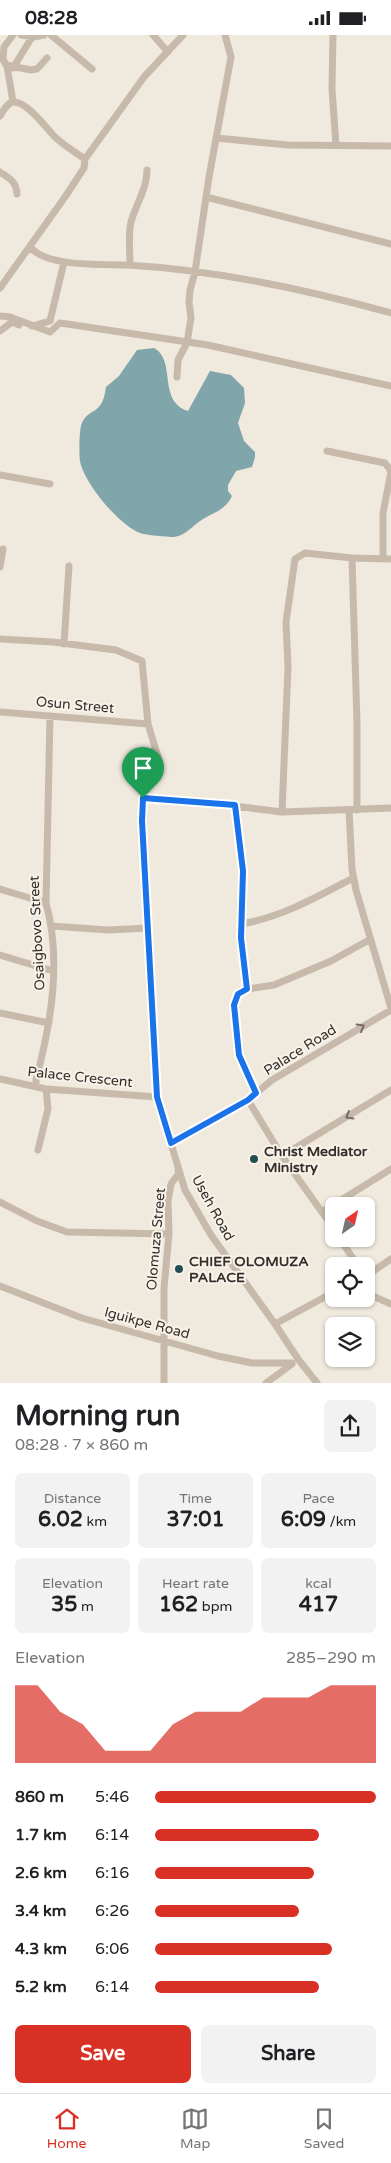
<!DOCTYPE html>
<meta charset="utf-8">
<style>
body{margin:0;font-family:"Varela Round",sans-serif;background:#f2f2f2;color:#202124;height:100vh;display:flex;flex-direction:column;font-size:19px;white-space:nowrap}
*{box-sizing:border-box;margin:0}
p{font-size:16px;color:#757577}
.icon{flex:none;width:28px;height:28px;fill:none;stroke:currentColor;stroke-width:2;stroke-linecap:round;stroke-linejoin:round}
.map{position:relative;height:1348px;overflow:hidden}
.side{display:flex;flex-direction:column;background:#fff;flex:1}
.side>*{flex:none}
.needle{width:32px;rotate:34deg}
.buttons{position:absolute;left:325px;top:1162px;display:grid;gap:10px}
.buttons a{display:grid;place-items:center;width:50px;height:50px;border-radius:8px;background:#fff;box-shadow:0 1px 4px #0004;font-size:25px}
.pin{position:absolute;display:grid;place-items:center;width:42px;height:42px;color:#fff;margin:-51px -21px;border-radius:50% 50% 50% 0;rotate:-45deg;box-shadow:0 0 5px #0007}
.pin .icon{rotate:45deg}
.round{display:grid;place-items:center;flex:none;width:52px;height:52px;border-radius:8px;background:#f2f2f2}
.headline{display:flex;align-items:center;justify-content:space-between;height:85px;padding:0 15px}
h1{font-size:28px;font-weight:700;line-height:38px}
.stats{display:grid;grid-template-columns:repeat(3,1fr);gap:8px;height:85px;padding:5px 15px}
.stats div{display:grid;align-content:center;border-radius:8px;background:#f2f2f2;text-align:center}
.stats b{font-size:21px;font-weight:700}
.stats small{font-size:14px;font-weight:400}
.stats p{font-size:14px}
.chart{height:140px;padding:10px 15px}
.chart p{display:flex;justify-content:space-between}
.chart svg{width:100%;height:90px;margin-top:5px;fill:#d93025;opacity:.7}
.action{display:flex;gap:10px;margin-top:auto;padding:10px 15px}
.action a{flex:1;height:58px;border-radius:8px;background:#d93025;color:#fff;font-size:20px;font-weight:700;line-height:58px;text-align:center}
.action a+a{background:#f2f2f2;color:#202124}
ul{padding:0 15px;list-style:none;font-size:16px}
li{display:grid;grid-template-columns:80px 60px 1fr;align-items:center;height:38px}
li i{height:12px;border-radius:6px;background:#d93025}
.status{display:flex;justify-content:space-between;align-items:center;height:35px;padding:0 25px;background:#fff;direction:ltr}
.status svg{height:14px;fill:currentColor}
.tab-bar{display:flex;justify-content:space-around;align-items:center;height:70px;border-top:1px solid #e0e0e0;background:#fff;font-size:14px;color:#757577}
.tab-bar a{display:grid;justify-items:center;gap:2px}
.tab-bar .active{color:#d93025}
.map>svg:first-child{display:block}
</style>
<div class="status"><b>08:28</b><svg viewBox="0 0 49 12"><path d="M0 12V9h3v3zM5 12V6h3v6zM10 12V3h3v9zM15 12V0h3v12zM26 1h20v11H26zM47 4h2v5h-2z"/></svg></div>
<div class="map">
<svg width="391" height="1348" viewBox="0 0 391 1348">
<rect width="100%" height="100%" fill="#f0e9de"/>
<path fill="#80a5aa" d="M154,313C177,326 157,366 188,376L210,336L231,340L244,353L245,368L238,388L244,406L255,417V422L252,432L236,436L228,450V456L232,461C225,475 215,477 203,484C193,490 187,500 174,502C169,502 144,500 140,498C119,490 84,448 80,426C79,420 79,393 82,388C90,371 102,382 106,352L119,341L137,315Z"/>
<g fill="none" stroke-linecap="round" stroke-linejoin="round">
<path stroke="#c7baab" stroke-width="7" d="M21,0L34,2L44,0
M51,0L92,34
M153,0L168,17
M333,0L332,54L336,110
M0,20L7,31L13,67
M3,23L4,12L13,0
M6,30L31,35L37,34L47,23
M13,33L32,2
M0,81C3,76 7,68 13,67C27,66 46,93 54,101C63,110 75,117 85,124
M216,103L288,110L391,111
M0,137C10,144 16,146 17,159
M206,162L391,209
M28,215L32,214C50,232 101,229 127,230C216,235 305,254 391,278
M130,230C130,217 128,200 131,187C136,169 147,154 147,135
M0,253L65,162L84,133L85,124L144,42L183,0
M0,281L10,282L50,297L60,288L208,310L391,351
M32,291L50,286L64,227
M0,296L12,287L19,290
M177,342L178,325L187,308L191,283L189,267L190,255L195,237L209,142L231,22L225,0
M327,416L385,428L391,436
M0,440L50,449
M352,523L357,688V775
M383,524V478L391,437
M0,532L3,514
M0,604L53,607L116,615L142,626L148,689L159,725L143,763L141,786L157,1062L185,1155L211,1200L275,1289L298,1324L317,1348
M64,609L69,531
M0,677L148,689
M143,763L235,771L243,835L241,903L247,954L274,950L331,926L369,905
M235,771L282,777L391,773
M349,775L352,834L356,855L391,973
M282,777L288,632L286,587L295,524L305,518L352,523L391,524
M0,854L46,868
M241,889C282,882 317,862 353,843
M51,891L109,895L147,893
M0,920L53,936
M247,954C238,958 235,960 234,970L239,1020L256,1058
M0,978L49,988
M0,1044L46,1054L157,1062
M36,1052V1045C51,988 62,926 46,868L50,681
M248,1065L282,1121L334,1194
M172,1113L171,1109L248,1065L272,1045L391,975
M38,1115L48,1074L46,1054
M282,1121L391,1055
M0,1167L37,1186L67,1197L169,1199
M322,1177L391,1134
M340,1204L358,1231
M366,1241L391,1224
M0,1251L82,1283L218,1321L252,1328H292
M366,1258L391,1269
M275,1289L334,1257
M164,1348V1253L169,1199L168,1166L171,1149L179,1138L178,1135
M266,1348L292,1329"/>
</g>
<defs><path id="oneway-chevron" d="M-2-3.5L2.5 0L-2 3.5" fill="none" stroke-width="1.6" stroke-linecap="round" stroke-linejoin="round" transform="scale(1.25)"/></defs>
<g stroke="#776d64">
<use href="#oneway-chevron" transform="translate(361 992) rotate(-30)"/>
<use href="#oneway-chevron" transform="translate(349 1081) rotate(149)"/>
</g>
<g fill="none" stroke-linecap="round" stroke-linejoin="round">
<defs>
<path id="route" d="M143,763L235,770L243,836L241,903L247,954L238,959L234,970L239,1020L256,1058L248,1065L171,1108L157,1062L142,786Z"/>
</defs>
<use href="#route" stroke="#fff" stroke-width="10"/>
<use href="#route" stroke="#1a73e8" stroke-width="6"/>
</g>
<g fill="#234c53" stroke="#f8f3ea" stroke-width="2">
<circle cx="254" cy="1124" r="5"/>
<circle cx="179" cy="1234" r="5"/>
</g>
<g text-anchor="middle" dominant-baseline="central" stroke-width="4" stroke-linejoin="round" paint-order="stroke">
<g font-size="14" fill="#362e2a" stroke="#f8f3ea">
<text transform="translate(75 670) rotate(5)">Osun Street</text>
<text transform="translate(37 898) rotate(-93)">Osaigbovo Street</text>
<text transform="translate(300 1015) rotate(-32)">Palace Road</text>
<text transform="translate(80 1042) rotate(6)">Palace Crescent</text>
<text transform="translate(213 1173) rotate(61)">Useh Road</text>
<text transform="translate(156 1204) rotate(-85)">Olomuza Street</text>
<text transform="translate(147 1288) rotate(15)">Iguikpe Road</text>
</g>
<g font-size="14" font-weight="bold" fill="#362e2a" stroke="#f8f3ea" text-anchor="start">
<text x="264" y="1116">Christ Mediator<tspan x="264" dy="16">Ministry</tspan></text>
<text x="189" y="1226">CHIEF OLOMUZA<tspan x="189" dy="16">PALACE</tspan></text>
</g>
</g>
</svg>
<div class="buttons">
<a><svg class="needle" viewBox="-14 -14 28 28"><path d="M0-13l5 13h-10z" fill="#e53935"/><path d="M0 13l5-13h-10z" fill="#757577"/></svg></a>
<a><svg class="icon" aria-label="locate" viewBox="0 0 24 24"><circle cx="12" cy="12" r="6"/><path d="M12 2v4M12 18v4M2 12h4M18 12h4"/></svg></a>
<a><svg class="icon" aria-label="layers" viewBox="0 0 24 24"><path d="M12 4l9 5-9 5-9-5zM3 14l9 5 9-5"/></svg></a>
</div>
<div class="pin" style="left:143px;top:763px;background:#1e9e55"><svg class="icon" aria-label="arrive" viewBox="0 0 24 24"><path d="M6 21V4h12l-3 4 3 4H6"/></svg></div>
</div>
<section class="side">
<div class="headline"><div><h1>Morning run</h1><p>08:28 · 7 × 860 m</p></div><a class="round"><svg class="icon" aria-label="share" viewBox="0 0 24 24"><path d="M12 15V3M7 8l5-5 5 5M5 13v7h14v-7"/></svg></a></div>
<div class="stats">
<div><p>Distance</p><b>6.02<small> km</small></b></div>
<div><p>Time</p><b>37:01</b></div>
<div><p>Pace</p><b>6:09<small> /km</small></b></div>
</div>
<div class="stats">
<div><p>Elevation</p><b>35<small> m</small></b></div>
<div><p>Heart rate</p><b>162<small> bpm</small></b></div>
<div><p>kcal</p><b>417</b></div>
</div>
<div class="chart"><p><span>Elevation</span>285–290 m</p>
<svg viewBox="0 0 160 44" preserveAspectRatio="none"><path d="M0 44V6L10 6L20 19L30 25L40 38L50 38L60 38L70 25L80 19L90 19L100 19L110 12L120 12L130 12L140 6L150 6L160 6V44z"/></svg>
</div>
<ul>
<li><b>860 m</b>5:46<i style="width:100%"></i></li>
<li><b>1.7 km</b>6:14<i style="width:74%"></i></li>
<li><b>2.6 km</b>6:16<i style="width:72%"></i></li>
<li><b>3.4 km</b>6:26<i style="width:65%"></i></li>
<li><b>4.3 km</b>6:06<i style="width:80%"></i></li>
<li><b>5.2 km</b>6:14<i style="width:74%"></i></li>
</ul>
<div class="action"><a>Save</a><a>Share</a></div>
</section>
<nav class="tab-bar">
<a class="active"><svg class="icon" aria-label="home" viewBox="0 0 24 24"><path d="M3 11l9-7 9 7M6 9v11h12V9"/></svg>Home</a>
<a><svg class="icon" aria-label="map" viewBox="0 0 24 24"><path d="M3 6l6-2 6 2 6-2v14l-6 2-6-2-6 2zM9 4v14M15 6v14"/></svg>Map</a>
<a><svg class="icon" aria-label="saved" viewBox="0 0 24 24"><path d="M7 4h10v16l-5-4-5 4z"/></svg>Saved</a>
</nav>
